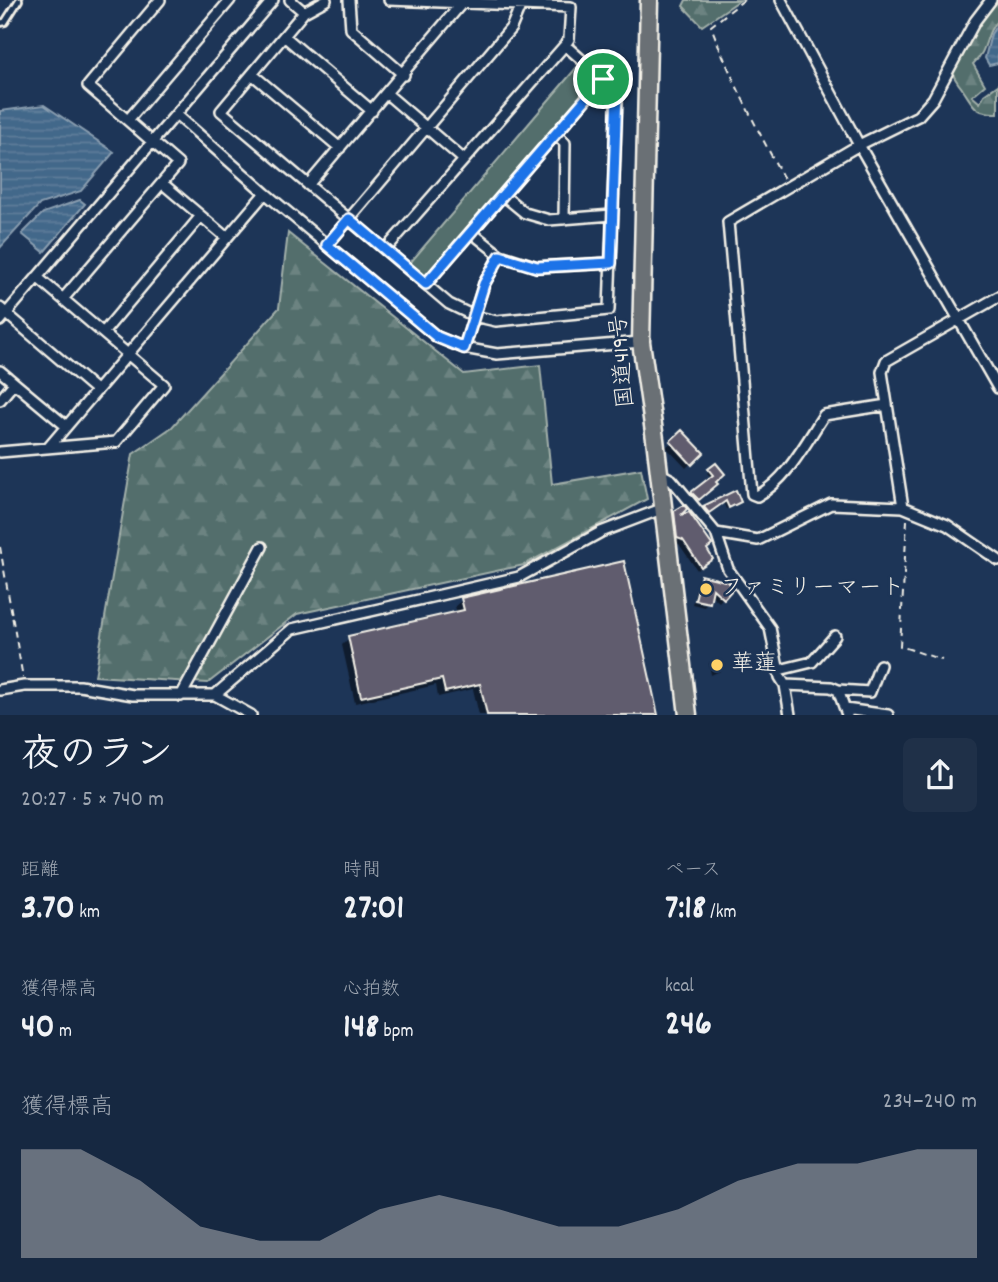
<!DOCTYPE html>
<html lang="ja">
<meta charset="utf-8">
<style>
body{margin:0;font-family:Dekko,"Klee One",sans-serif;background:#1f3048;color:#f1f3f6;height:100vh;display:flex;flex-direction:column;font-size:26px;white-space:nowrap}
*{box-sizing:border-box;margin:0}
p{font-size:23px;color:#9ea6b1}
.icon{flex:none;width:38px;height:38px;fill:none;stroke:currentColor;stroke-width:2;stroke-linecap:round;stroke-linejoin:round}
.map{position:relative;height:715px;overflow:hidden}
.sheet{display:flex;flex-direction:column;background:#162841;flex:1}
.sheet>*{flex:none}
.pin{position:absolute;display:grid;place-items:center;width:60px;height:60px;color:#fff;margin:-30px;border:4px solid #fff;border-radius:50%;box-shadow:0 2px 7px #0007}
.round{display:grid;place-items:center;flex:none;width:74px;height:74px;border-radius:10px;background:#1f3048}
.head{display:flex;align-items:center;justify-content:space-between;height:119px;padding:0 21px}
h1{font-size:38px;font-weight:800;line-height:52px}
.metrics{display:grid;grid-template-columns:repeat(3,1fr);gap:10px;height:119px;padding:7px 21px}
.metrics div{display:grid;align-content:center}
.metrics b{font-size:35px;font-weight:800}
.metrics small{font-size:19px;font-weight:400}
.metrics p{font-size:19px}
.chart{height:196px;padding:14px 21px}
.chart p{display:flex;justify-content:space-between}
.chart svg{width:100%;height:126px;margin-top:7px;fill:#8c9099;opacity:.7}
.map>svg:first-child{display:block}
</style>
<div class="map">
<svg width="998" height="715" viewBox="0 0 998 715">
<defs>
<pattern id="forest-firs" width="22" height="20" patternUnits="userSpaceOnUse" patternTransform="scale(1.75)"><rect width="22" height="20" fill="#526e6c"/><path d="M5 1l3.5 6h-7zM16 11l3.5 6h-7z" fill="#6c8381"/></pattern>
<pattern id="water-rules" width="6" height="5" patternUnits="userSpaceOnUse" patternTransform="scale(1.75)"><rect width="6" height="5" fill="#43678a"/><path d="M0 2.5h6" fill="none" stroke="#5f7d9a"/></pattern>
</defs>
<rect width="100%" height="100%" fill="#1d3557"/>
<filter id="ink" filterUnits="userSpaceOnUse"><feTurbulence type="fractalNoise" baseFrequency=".0143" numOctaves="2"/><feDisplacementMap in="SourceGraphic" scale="14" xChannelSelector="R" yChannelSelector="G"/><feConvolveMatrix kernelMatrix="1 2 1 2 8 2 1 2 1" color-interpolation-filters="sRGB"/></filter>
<g filter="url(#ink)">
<path fill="#526e6c" stroke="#a3b0aa" stroke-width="2" d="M577,67L593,81L425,276L410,263Z"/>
<path fill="url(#forest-firs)" stroke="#a3b0aa" stroke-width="2" d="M686,0H740L702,26L683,6Z
M995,0H998V20C984,33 989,50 973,64L985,85L972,96L980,103L984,95L998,85V113C975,114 974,106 963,90C958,82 955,82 952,71L989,5Z
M288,233L464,374L540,365L552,484L641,469L647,499L524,565L297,614L208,683L95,676L133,454L172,427L279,308Z"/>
<path fill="url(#water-rules)" stroke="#8a9eb0" stroke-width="2" d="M998,23V63L989,65L985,58L991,34Z
M44,105L114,152L81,191L40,204L0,248V111Z
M80,200L85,204L44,252L22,234L43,213Z"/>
<path fill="#0007" d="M682,433L701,453L686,468L666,447Z
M715,465L713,486L695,501L690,495L712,478L707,473Z
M735,493L739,502L736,505L726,509L723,502L705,515L701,510Z
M685,509L674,519L688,514L705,550L707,563L697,570L679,544L674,542L671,517Z
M702,577L726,581L731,589L719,602L710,594L708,603V601L694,598L698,581Z
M462,600L656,715H479L473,689L438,697L436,685L355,703L342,645L349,638L457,614L455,606Z
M693,601L706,604L704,607L692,604Z
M718,659L720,671L711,675L709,663Z"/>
<path fill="#605c6e" stroke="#f4f1e8" stroke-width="2" d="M682,430L704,453L692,465L670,441Z
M716,463L725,474L716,482L718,484L699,500L691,492L713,475L708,469Z
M736,490L741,502L729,508L726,501L709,513L703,506Z
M684,505L687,509L681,515L689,512L712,545L707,549L713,559L701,567L683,540L677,538L674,511Z
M624,561L658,715H487L480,684L445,692L442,679L361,697L348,636L464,610L461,598Z
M701,575L725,581L726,579L733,589L724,599L713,589L710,603L695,600Z"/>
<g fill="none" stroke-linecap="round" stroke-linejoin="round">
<defs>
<path id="lane" d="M0,23L5,22L19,0"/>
<path id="street" d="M290,0L304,12
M326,0L304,12L221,111L449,304L474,316L496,321L609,310L617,91L565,45
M349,0L351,29L404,75
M781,0L859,145L998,388
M284,36L372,111
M252,74L340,148
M387,94L463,159
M177,115L265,193L437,337L464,348L497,354L641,342
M128,120L230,0
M556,134L565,143L564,219
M162,183L227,238
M308,185L462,3
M503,195L525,213L549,220L612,215
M471,232L500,255L537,267L611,263
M327,245L511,28L522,2
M385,250L565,45L569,39L571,7L389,0
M426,284L603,79
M63,299L178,164L88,86L160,0
M0,308L97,391
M0,321L273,0
M103,333L201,216
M464,348L484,284L500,255
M0,371L66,426
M0,400L14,383
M887,405L824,415C806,442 787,480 757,496L752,494L728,222L859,145L918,116L933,99L975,21L991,0
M48,448L265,193
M0,452L116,442L164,385L37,277
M659,473L672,480L716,533L728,569L770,628L780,677L785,685L831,687L838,690L847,715
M903,507L882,372L886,361L998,297
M716,533L758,540L831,504L903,507L947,525L998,560
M779,670L812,662L835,636
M785,685L790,715
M0,690L24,686H80L133,695H215L251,715
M838,690L870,692L880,665
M215,695L292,629L519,577L601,532L664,508
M181,696L262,547
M845,709L888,715"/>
<path id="highway" d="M649,0L641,342L655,439L688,715"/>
</defs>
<use href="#lane" stroke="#f4f1e8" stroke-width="10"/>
<use href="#street" stroke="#f4f1e8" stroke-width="14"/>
<use href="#highway" stroke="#f4f1e8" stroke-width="21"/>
<path stroke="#f4f1e8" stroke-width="2" stroke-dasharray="7 5" stroke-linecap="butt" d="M744,0L711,26C731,79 757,129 784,179
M907,520L900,646L942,660
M0,547L23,678"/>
<use href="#lane" stroke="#1d3557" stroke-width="4.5"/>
<use href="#street" stroke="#1d3557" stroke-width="9"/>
<use href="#highway" stroke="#6b6f75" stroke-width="16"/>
</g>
</g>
<g fill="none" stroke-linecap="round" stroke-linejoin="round" filter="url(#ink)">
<defs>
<path id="route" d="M603,79L617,91L611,263L537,267L500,256L484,284L464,348L437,337L327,245L349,219L426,284Z"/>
</defs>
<use href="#route" stroke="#fff" stroke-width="14"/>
<use href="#route" stroke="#1a73e8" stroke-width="9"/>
</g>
<g fill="#ffd166" stroke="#1d3557" stroke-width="2.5">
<circle cx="706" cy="589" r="7"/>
<circle cx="717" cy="665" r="7"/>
</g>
<g text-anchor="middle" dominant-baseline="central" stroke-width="5" stroke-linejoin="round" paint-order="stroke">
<g font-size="23" fill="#f4f1e8" stroke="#1d3557">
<text transform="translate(624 361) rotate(-95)">国道419号</text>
</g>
<g font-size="23" fill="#f4f1e8" stroke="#1d3557" text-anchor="start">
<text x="720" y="589">ファミリーマート</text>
<text x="731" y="665">華蓮</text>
</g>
</g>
</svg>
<div class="pin" style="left:603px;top:79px;background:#1e9e55"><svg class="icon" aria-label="arrive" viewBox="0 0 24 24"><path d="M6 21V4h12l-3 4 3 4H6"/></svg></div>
</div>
<section class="sheet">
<div class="head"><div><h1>夜のラン</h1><p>20:27 · 5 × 740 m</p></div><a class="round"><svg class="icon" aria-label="share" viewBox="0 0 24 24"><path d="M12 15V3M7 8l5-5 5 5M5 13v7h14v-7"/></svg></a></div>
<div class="metrics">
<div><p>距離</p><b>3.70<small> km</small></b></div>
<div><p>時間</p><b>27:01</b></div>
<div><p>ペース</p><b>7:18<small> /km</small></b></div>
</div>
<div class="metrics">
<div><p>獲得標高</p><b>40<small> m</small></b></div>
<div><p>心拍数</p><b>148<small> bpm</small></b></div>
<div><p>kcal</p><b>246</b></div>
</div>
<div class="chart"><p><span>獲得標高</span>234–240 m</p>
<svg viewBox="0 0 160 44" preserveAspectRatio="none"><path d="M0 44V6L10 6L20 17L30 33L40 38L50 38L60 27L70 22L80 27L90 33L100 33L110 27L120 17L130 11L140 11L150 6L160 6V44z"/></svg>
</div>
</section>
